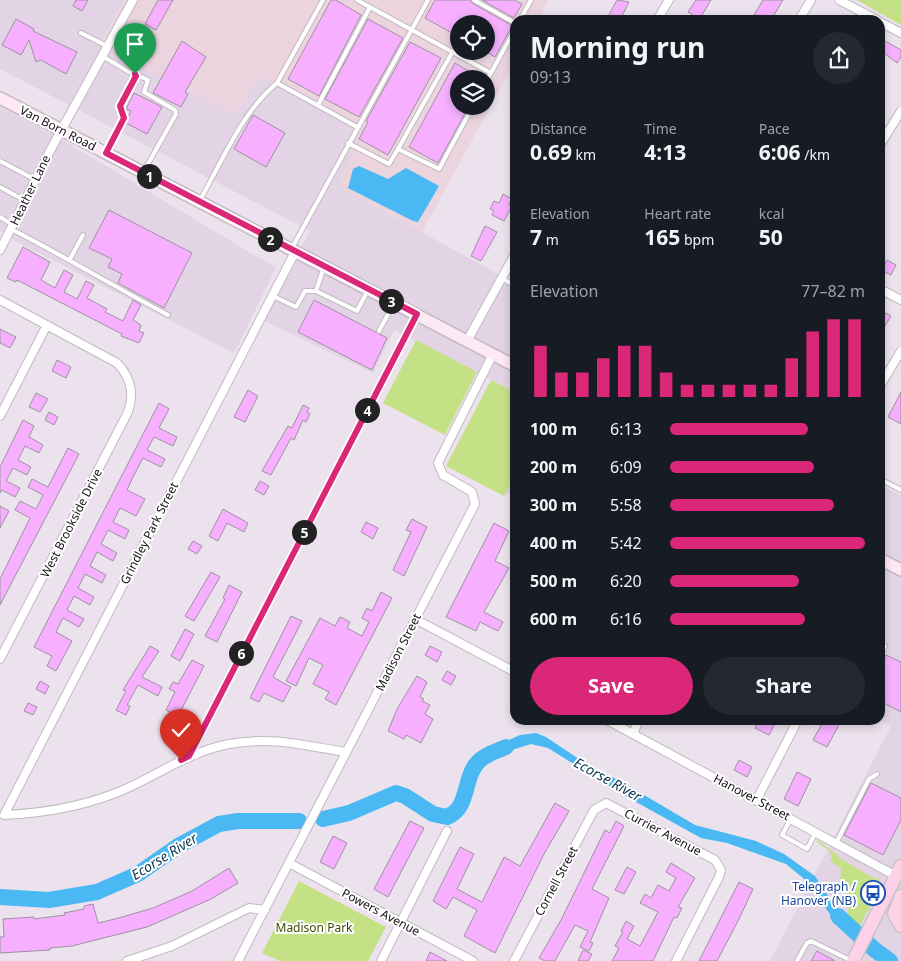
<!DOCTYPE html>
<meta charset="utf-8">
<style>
body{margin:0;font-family:"Noto Sans",sans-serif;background:#242831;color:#f1f3f6;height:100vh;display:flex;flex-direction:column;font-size:19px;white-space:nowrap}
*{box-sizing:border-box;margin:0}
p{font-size:16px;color:#9ea1a6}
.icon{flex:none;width:28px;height:28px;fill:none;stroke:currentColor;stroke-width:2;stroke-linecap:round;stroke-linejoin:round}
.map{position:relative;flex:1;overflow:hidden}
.details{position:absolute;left:510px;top:15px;width:375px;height:710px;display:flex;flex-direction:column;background:#171b24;border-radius:15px;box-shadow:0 2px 8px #0003}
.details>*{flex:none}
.controls{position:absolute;left:450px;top:15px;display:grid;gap:10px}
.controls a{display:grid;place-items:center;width:45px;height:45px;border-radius:50%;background:#171b24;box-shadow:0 2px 8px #0003;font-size:25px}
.pin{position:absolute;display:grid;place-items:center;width:42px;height:42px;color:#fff;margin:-51px -21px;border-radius:50% 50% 50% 0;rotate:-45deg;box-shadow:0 0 5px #0007}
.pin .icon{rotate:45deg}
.km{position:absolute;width:25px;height:25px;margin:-12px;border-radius:50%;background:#222;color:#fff;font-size:14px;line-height:25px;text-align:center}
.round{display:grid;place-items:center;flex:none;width:52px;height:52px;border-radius:26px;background:#242831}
.summary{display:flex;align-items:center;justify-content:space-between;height:85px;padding:0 20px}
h1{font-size:28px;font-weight:700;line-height:38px}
.metrics{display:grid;grid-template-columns:repeat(3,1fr);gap:8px;height:85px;padding:5px 20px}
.metrics div{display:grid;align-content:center}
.metrics b{font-size:21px;font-weight:700}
.metrics small{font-size:14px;font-weight:400}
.metrics p{font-size:14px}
.chart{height:140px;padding:10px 20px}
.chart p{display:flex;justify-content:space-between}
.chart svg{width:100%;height:90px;margin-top:5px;stroke:#db2777;stroke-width:6}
.cta{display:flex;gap:10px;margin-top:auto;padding:10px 20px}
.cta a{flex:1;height:58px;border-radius:30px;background:#db2777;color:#fff;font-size:20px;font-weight:700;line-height:58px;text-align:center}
.cta a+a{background:#242831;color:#f1f3f6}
ul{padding:0 20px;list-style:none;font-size:16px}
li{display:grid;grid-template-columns:80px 60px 1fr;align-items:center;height:38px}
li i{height:12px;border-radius:6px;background:#db2777}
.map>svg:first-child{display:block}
</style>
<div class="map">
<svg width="901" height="961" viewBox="0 0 901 961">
<rect width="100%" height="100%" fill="#ece2ed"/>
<path fill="#e3d4e5" d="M0,0H124L100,46L235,115L258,76L352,124L354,154L337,186L515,283V392L394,330L373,373L260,319L310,231L0,69Z
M0,107L51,133L276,268L234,353L15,241L0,231Z
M515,475V497L506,492Z
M880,484L901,496V961H770L891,726L880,720Z"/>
<path fill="#ecd4df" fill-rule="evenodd" d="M124,0H549L538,20H515V61L422,232L337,186L354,154L352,124L258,76L235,115L100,47ZM459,24H486V51H459ZM459,79H486V106H459Z"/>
<path fill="#c4e186" d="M857,0H901V25Z
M416,340L477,372L445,435L383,403Z
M491,380L515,392V475L504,496L446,466Z
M818,840L839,856V858L877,880L879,877L881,886L859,927L846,916L851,902L840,882L841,868L830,861L832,857L829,851L816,841Z
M299,881L386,927L368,961H280L262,953Z"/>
<path fill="#4ab8f2" d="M359,166L388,179L406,168L439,186L418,222L413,221L348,188L353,169Z
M536,733L546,737L588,765L622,782L695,825L756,841L784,854L815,876L834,905L855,925L850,935L836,922L803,878L786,864L727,843L701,838L627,797L548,748L531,744L487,758L483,752L520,735Z
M875,947L893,960V961H879L871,955Z"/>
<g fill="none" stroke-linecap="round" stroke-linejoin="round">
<path stroke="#4ab8f2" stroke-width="16" d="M323,819L349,813L396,793L405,796L433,814L447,817C471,807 462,776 480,760C487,754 497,751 506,747
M0,897L49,900L97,892L138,874L178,846L219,824L238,821H299
M838,916L875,950L890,961"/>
</g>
<path fill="#f6b0ff" stroke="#9c939d" d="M76,0H88L82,11L73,6Z
M158,0H173L156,30L145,24Z
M331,0H336L361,15L319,96L288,79Z
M435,0H470L472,3L511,25V28L495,57L486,52V24H459V37L425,18Z
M482,0H514L522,4L514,18Z
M617,0L629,2L620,20H606Z
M696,0H711L699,20H689L692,14L688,12Z
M763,0H783L771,20H751Z
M16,19L34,29L33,31L77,52L66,74L41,60L36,62L29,40L21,55L2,45Z
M368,19L403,38L359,117L325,99Z
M880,38L901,50V57L897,63L880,50Z
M182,41L206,57L185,92L188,94L181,107L153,93Z
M410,42L441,58L388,155L359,139L368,122L366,121Z
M455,63L482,79H459V106H469L438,163L409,147Z
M134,93L162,107L147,134L126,123L131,111L126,109Z
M253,115L285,133L266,167L234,149Z
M503,194L512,199L509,204L512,206L504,221L492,215L494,211L490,209L494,201L499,203Z
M109,210L192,253L164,308L118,283L122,274L108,267L112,259L89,248Z
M485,226L497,232L481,261L471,256Z
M23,247L50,262L41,280L55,288L64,270L73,275L64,292L77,299L86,281L94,285L87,298L107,309L105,312L123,321L133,300L141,305L133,320L141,325L139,331L144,333L139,343L121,336L122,334L17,280L16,282L7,278Z
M887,260L896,265L891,275L881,270Z
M314,300L387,338L372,370L298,332Z
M880,310L891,316L880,334Z
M0,329L16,337L10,348L0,343Z
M57,360L71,367L66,378L52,371Z
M248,390L258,396L245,422L234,417Z
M901,392V424L888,417Z
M36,393L48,399L40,412L29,407Z
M159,403L169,409L159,428L177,437L173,446L154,437L147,450L165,459L161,467L143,458L133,477L127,490L145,499L136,516L120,508L113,522L129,530L125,539L108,530L101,544L117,553L113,561L97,552L90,566L106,575L102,583L85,574L78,588L94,597L90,605L74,596L67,610L84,619L79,627L63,618L56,632L72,641L56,671L47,666L52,656L34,647Z
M303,405L309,408L307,412L310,414L306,422L303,420L294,440L291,438L271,475L262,471L288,426L292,428Z
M49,412L58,417L54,425L45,420Z
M23,420L34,426L29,437L43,445L39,453L25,446L18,460L31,467L27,475L13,468L6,481L20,488L15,497L2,490L0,493V467Z
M68,448L79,454L0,605V579L30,518L15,510L20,501L36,509L43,495L28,487L32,479L48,487Z
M260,481L269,486L264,495L255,490Z
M0,506L9,511L0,528Z
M223,509L248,523L244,532L227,523L218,541L209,536Z
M412,519L427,527L404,576L393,570L411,532L406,530Z
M366,522L378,528L373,539L361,532Z
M494,523L509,531L495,561L509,568L484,612L503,622L498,631L480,622L476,631L446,617Z
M193,541L202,546L197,554L188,549Z
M211,572L220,577L194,621L185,616Z
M229,585L242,592L217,642L205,636L225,599L223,598Z
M381,592L392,598L336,705L325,699L329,692L313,684L323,665L309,658L296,686L286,681L320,618L335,626L340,617L350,622L347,628L362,636L369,622L362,618L367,608L372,611Z
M291,616L302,621L273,677L291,687L283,702L264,693L259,702L250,698Z
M185,629L194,634L180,661L171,656Z
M150,646L159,651L142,677L162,687L158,696L138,685L127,705L130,706L126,715L116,710L126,691L123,690Z
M430,646L442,652L437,662L425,655Z
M886,655L901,662V712L880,701V666Z
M192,660L204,666L175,722L179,724L172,737L161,730L170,712L166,710L175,692L169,689L173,682L178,684Z
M447,671L456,676L451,685L442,680Z
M417,676L427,682L420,697L424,699L422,701L430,705L425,714L433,719L421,743L406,735L404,739L388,731L397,709Z
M40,681L49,686L45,694L36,689Z
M28,703L37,707L33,715L24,711Z
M759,720H777L769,735L755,728Z
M824,720H834L840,723L827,747L813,740Z
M739,760L752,767L747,777L734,770Z
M797,772L811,779L798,806L784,799Z
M871,783L901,798V820L883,855L844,835Z
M555,803L569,811L544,854L495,953L464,936L477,910L453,897L446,909L433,901L460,847L474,854L457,889L482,902L504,857L520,866Z
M410,821L424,828L388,897L374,889Z
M616,821L624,826L592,889L609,898L590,942L593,943L589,951L580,947L588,931L575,925L555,961H545L539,958L561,920L605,830L610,833Z
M333,836L347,843L334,869L320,862Z
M671,863L695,878L678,907L682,908L677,918L674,917L653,961H612L619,948L615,946L623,932L621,931L626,921L634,926L627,939L640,946L658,912L640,903L645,894L651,898L658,885L669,891L676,878L666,872Z
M627,867L636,872L624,894L615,890Z
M229,868L238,883L211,899L147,927L72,946L50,948V950L0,953V937H4L3,919L34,917V919L65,915L64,913L84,909V906L93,904L98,923L115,919L153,908L192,891Z
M739,882L753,889L739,919L717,961H699Z
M583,950L592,954L588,961H578Z
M817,951L835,961H811Z
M430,952L447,961H426Z"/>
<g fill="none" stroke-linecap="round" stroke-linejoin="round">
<defs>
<path id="service" d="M323,0L277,83L357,127
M357,0L491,73L486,81
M474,0L515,23
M520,20L531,0
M81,33L107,46
M102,56L136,76L120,106L124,118L107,151
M491,73L515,29
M135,74L148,80L144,92L175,110L176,114L144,171
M318,105L370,7
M348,143L389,164L398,149L439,169L473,106
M398,149L453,51
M0,161L36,180
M0,187L24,200
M200,200C223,160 241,113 277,83
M0,217L13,225
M11,229C64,256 115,287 168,315
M292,248L428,0
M70,259L83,235
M324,267L316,291L357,311L367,292
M502,278L515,286
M273,296L296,307L305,291H316
M379,331L393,305
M880,479L901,490
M880,657L885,646
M790,820L782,835L807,849L816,832
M836,843L869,779L877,774
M797,961L807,943L811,941L850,960"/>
<path id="minor" d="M839,0L877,20
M657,20L669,0
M799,20L811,0
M880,22L901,33
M880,145L901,111
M0,250L51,149L133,0
M295,252L4,815C49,813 92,805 132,786C165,770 193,751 229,744C272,736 305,746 346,752
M880,289L901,300
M0,300L117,363C131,377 135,395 127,414L0,659
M467,341L515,254
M880,386L901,351
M0,416L47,325
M415,619L515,672
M607,720L896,876
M633,734L639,720
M189,756L417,314
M757,799L798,720
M289,863L473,961
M127,961L172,946L249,908L265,910
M238,961L475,504L472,492L443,475L438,463L493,354
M381,961L447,831
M514,961L594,810L606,803L715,860L721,870L719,877L676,961"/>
<path id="secondary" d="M0,98L515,366
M880,559L901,570"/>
<path id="primary" d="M901,896L894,914L901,926
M853,961L901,866"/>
</defs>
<use href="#service" stroke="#c2b9c3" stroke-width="6"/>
<use href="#minor" stroke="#c2b9c3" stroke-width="10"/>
<use href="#secondary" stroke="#c2b9c3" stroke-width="14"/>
<use href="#primary" stroke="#c7c6c7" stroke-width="15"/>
<use href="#service" stroke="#fff" stroke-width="4"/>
<use href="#minor" stroke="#fff" stroke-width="8"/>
<use href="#secondary" stroke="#fee8f4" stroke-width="11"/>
<use href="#primary" stroke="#fdd2e9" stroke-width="12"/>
</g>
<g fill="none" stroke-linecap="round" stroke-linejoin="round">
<defs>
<path id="route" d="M135,74L136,76L120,106L124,118L106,153L417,314L189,756L181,760"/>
</defs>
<use href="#route" stroke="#fff" stroke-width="10"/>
<use href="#route" stroke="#db2777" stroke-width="6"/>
</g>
<defs>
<symbol id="bus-ring" viewBox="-11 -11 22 22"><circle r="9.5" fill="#fff" stroke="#1a4fb4" stroke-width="1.5"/><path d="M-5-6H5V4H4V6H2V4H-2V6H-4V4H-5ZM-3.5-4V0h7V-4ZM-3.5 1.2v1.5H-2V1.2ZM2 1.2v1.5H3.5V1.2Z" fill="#1a4fb4"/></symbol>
</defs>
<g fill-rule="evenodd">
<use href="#bus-ring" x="859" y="879" width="28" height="28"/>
</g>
<g text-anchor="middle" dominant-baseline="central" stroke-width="4" stroke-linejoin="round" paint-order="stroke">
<g font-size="12" fill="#151216" stroke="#fff">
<text transform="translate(58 128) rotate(27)">Van Born Road</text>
<text transform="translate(30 190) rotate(-64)">Heather Lane</text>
<text transform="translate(71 523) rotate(-63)">West Brookside Drive</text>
<text transform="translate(149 533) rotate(-63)">Grindley Park Street</text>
<text transform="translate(398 652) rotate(-63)">Madison Street</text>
<text transform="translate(752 797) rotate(28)">Hanover Street</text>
<text transform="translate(663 832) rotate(28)">Currier Avenue</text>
<text transform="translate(556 881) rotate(-62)">Cornell Street</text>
<text transform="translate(381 912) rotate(28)">Powers Avenue</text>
</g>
<g font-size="12" fill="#164399" stroke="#fff" text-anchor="end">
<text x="856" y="886">Telegraph /<tspan x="856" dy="14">Hanover (NB)</tspan></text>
</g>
<g font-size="12" fill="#3b4d00" stroke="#fff">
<text x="314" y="927">Madison Park</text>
</g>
<g font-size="14" font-style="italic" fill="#07374f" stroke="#fff">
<text transform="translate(608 779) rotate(29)">Ecorse River</text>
<text transform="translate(164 856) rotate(-32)">Ecorse River</text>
</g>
</g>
</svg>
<div class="controls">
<a><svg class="icon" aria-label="locate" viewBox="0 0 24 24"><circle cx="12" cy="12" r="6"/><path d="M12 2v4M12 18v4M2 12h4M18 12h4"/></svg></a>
<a><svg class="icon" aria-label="layers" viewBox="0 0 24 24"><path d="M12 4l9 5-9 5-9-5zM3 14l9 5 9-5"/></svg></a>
</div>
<div class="pin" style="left:135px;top:74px;background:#1e9e55"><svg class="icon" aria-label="arrive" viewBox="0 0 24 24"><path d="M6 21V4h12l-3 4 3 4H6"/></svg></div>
<div class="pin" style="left:181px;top:760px;background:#d93025"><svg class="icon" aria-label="check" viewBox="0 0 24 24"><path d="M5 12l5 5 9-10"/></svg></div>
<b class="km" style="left:149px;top:176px">1</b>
<b class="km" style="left:270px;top:239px">2</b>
<b class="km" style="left:391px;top:301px">3</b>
<b class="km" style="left:367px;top:410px">4</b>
<b class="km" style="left:304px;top:532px">5</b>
<b class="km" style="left:241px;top:653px">6</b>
<section class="details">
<div class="summary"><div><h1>Morning run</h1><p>09:13</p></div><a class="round"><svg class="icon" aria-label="share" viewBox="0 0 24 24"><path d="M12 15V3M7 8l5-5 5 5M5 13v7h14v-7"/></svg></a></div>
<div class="metrics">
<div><p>Distance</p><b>0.69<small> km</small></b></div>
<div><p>Time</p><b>4:13</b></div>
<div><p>Pace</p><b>6:06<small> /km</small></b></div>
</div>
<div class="metrics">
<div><p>Elevation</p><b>7<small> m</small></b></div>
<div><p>Heart rate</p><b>165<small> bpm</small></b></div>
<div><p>kcal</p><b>50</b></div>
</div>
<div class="chart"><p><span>Elevation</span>77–82 m</p>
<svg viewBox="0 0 160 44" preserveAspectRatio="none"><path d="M5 44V19M15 44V32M25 44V32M35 44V25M45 44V19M55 44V19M65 44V32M75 44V38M85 44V38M95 44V38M105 44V38M115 44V38M125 44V25M135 44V12M145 44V6M155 44V6"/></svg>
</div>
<ul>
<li><b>100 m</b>6:13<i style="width:71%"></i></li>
<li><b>200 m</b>6:09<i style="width:74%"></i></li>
<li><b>300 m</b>5:58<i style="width:84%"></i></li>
<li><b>400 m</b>5:42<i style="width:100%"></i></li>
<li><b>500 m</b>6:20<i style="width:66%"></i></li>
<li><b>600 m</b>6:16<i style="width:69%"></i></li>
</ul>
<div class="cta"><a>Save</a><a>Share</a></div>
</section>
</div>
